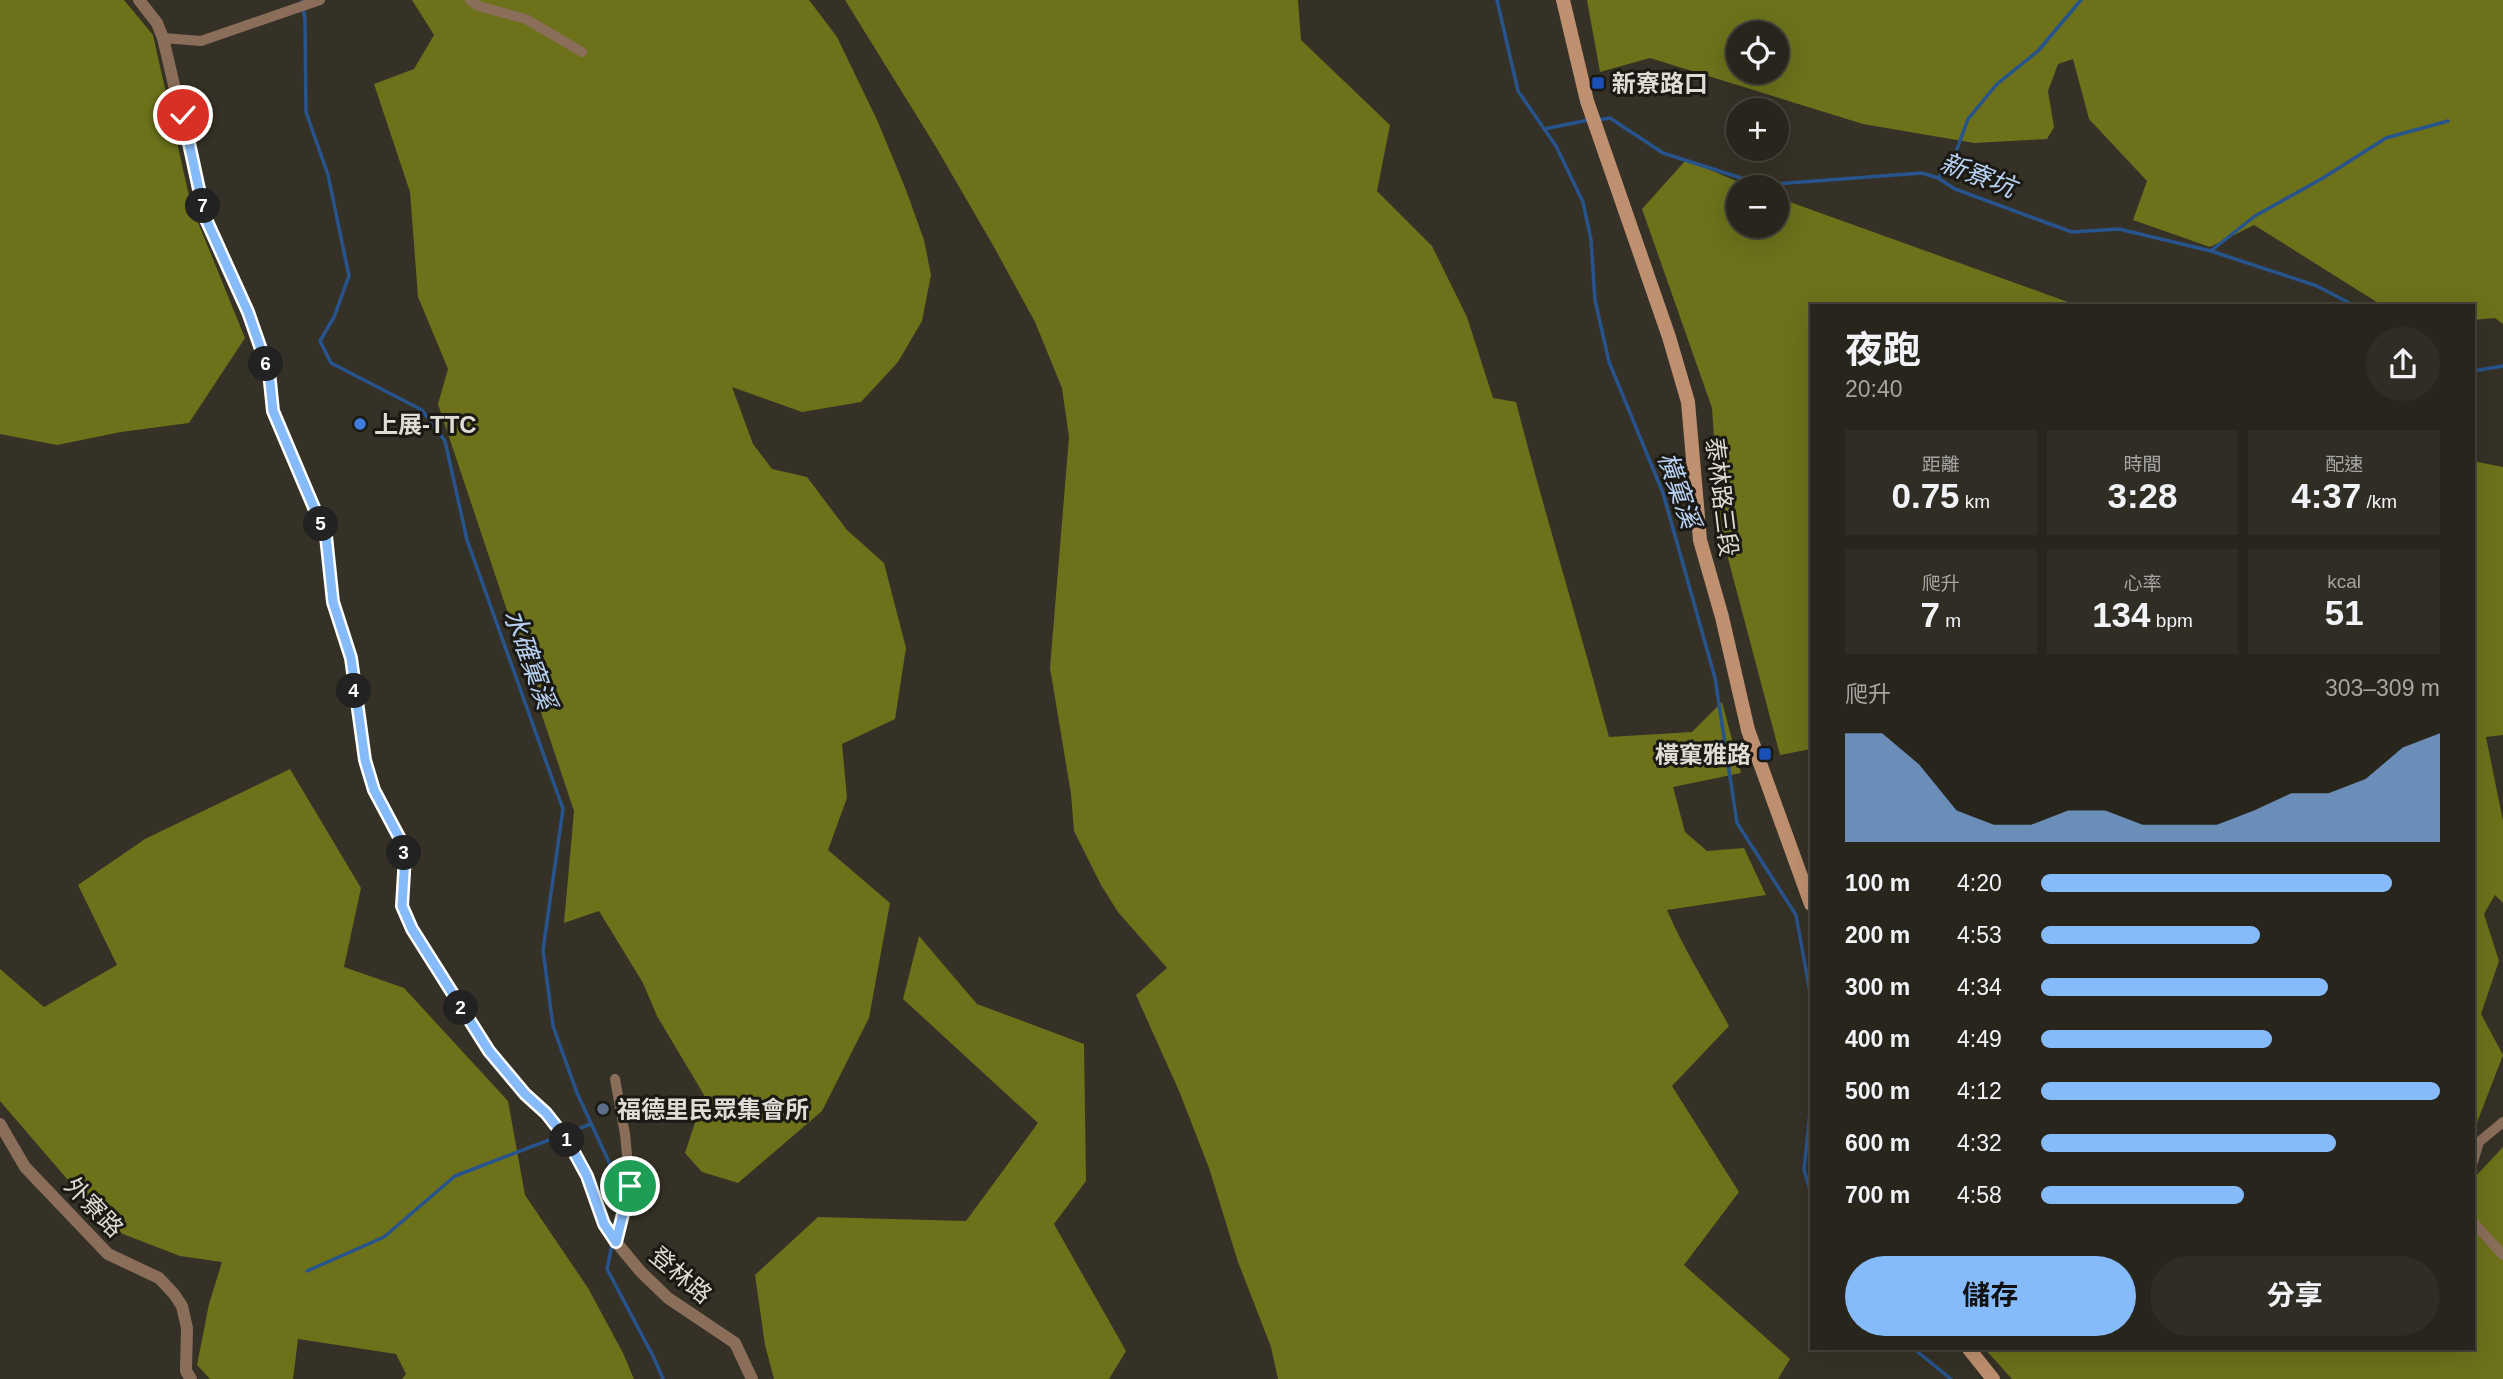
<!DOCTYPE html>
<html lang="zh-TW">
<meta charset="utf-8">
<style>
body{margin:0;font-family:Arial,"Noto Sans TC",sans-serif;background:#302d25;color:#f1f3f6;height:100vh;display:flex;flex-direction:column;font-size:26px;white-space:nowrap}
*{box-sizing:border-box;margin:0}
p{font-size:23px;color:#a5a5a3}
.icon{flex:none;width:38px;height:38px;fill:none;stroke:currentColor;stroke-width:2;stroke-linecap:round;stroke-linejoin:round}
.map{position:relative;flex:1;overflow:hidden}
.side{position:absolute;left:1810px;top:304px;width:665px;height:1046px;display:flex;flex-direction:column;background:#28251c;border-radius:0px;box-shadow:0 7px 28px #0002,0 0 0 2px #44423b}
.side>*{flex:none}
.buttons{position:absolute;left:1726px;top:21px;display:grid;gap:14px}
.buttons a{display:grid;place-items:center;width:63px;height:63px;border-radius:50%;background:#28251c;box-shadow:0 7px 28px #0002,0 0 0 2px #44423b;font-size:35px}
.pin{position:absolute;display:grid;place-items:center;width:60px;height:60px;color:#fff;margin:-30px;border:4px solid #fff;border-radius:50%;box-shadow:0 2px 7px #0007}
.km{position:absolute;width:35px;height:35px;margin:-18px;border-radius:50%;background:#222;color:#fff;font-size:19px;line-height:35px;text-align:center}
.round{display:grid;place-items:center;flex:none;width:74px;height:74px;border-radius:37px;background:#302d25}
.headline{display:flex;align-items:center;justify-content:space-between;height:119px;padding:0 35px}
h1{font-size:38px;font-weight:700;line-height:52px}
.figures{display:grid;grid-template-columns:repeat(3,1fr);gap:10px;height:119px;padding:7px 35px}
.figures div{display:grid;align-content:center;border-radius:0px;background:#302d25;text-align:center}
.figures b{font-size:35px;font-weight:700}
.figures small{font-size:19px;font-weight:400}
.figures p{font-size:19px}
.chart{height:196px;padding:14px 35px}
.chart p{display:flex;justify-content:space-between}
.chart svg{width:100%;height:126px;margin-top:7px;fill:#86bbfb;opacity:.7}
.button{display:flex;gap:14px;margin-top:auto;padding:14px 35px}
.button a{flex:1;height:80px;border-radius:42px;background:#86bbfb;color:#111;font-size:28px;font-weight:700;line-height:80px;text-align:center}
.button a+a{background:#302d25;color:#f1f3f6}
ul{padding:0 35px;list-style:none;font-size:23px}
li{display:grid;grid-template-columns:112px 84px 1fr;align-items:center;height:52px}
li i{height:18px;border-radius:9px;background:#86bbfb}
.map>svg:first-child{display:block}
</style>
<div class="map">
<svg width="2503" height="1379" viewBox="0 0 2503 1379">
<rect width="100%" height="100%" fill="#353126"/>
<path fill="#6c711a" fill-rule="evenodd" d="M0,0H124L153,35L191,205L245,338L189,423L121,432L57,445L0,434Z
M412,0H809L837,37L878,122L906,190L924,240L931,275L922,321L898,362L861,402L802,412L732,387L753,444L772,469L807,477L847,530L884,563L906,648L895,719L842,744L847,798L828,850L890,903L869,1018L822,1111L738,1183L702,1172L685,1153L704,1095L657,1016L643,983L599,911L564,923L574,811L438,404L448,369L418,297L410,192L374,84L414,69L434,35Z
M845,0H1298L1301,40L1390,125L1377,191L1432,246L1467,317L1493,398L1516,402C1545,515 1579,625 1609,737L1692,732L1722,702L1741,773L1673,787L1685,832L1707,851L1744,848L1766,895L1667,910C1684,950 1708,987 1729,1026L1672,1086L1739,1192L1684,1265L1790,1359L1778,1379H1278L1271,1347L1238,1262L1209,1168L1179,1091L1136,995L1167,968L1118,912L1101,885L1074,831L1071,794L1050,668L1069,437L1062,388L1035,322L994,247L936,147Z
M1587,0H2503V324L2495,318L2473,320V306H2383L2254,225L2210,247L2133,220L2147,181L2089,119L2073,59L2058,64L2048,91L2054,127L2047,139L1974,143L1863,124L1650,58L1600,72ZM1738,33H1776V72H1738Z
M1686,160L1751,187H1738V226H1776V197L2079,306H1811V749L1780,755L1720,528L1712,408L1642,209Z
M2473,461L2503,467V735L2486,737L2503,821V903L2495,895L2484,914L2499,961L2481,1014L2503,1055L2473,1133Z
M290,769L361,888L344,967L404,988L508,1101L525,1195L588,1288L623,1353L634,1379H402L406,1374L396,1354L298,1339L293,1379H210L197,1365L209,1304L222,1262L180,1256L110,1229L0,1101V969L44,1007L117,965L78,885L145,839Z
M919,936L977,1004L1084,1044L1086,1181L1054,1224L1126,1351L1109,1379H774L765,1345L755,1275L818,1217L966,1221L1038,1123L903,999Z
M2503,1147V1379H2012L1985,1349H2473V1179Z"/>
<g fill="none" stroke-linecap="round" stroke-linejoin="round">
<path stroke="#28548d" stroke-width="3.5" d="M302,0L305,20L306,112L328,175L349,276L334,317L320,341L331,363L422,410L445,441L467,540L563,809L543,950L553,1026L577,1093L621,1188L619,1210
M1497,0L1518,91L1556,146L1583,202L1591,240L1595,300L1609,362L1663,493L1715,678L1737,823L1796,915L1811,998
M1597,120L1610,118L1663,153L1763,185L1922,173L1938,178L1955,189L2072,232L2119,229L2211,251L2317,286L2355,306
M1544,129L1589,120
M1938,178L1953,160L1968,119L1997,84L2038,51L2081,0
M2212,250L2255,216L2323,178L2386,138L2448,121
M2473,371L2503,366
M1811,1102L1804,1170L1811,1193
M612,1245L607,1269L654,1358L663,1379
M307,1271L384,1237L455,1176L591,1124
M1914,1349L1951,1379"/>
<path stroke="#8b6e5a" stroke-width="10" d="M470,0L478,6L526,19L582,52
M163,38L201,41L320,0
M615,1079L625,1134L630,1186L616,1242
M2473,1162L2479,1142L2503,1122
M2473,1222L2503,1255"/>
<path stroke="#8b6e5a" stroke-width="12" d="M139,0L157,23L163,38L205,217L249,312L269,372L273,411L326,536L333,602L351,658L365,760L374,790L399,837L405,856L402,906L412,929L489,1051L525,1094L546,1113L568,1141L587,1176L604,1224L616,1242L641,1272L668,1298L735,1343L752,1379
M0,1124L25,1167L108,1254L159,1278L174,1294L182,1306L187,1328L186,1371L191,1379"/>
<path stroke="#be906f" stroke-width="14" d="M1563,0L1587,101L1669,337L1688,402L1700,540L1722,617L1748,730L1811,904
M1969,1349L1993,1379"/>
</g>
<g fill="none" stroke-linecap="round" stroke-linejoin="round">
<defs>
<path id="route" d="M183,115L205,217L248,312L269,372L273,411L326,536L333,602L351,658L365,760L374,790L399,837L405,856L402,906L412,929L489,1051L525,1094L546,1113L568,1141L587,1176L604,1224L616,1242L630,1186"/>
</defs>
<use href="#route" stroke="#fff" stroke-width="14"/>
<use href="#route" stroke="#86bbfb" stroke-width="9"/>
</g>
<g fill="#1a4fb4" stroke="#1b1914" stroke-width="2.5">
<rect x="1591" y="76" width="14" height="14" rx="3.5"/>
<rect x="1758" y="747" width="14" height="14" rx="3.5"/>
</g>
<circle fill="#3f7fe0" stroke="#1b1914" stroke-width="2.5" cx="360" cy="424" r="7"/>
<circle fill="#5c6f8a" stroke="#1b1914" stroke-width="2.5" cx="603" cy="1109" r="7"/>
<g text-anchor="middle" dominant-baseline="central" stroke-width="6" stroke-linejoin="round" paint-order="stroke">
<g font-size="24" font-weight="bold" fill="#dedcd5" stroke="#1b1914" text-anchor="start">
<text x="1612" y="83">新寮路口</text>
<text x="374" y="424">上展-TTC</text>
<text x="1751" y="754" text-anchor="end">橫窠雅路</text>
<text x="617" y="1109">福德里民眾集會所</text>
</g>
<g font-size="24" fill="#dedcd5" stroke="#1b1914">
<text transform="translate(1722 497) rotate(83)">泰林路三段</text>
<text transform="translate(94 1207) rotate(46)">外寮路</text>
<text transform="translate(681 1275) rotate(40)">登林路</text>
</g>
<g font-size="26" font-style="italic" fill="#b8d1f3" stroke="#1b1914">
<text transform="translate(1978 175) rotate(21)">新寮坑</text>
<text transform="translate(1679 490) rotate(71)">橫窠溪</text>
<text transform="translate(530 659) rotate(70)">水確窠溪</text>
</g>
</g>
</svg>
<div class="buttons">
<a><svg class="icon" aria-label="locate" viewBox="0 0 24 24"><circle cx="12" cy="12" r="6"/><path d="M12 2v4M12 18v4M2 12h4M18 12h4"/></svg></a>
<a>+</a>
<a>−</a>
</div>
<div class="pin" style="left:630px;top:1186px;background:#1e9e55"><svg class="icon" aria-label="arrive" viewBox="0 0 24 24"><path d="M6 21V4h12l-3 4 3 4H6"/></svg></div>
<div class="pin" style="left:183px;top:115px;background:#d93025"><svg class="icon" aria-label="check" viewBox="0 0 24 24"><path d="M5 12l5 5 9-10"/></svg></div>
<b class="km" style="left:567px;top:1140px">1</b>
<b class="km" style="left:461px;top:1008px">2</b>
<b class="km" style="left:404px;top:853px">3</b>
<b class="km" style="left:354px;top:691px">4</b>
<b class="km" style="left:321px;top:524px">5</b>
<b class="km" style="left:266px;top:364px">6</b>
<b class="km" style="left:203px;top:206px">7</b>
<section class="side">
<div class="headline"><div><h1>夜跑</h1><p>20:40</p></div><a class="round"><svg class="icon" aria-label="share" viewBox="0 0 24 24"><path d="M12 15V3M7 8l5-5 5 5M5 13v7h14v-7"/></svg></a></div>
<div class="figures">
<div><p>距離</p><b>0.75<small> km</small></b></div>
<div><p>時間</p><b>3:28</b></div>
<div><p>配速</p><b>4:37<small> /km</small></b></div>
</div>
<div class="figures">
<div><p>爬升</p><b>7<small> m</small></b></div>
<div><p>心率</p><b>134<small> bpm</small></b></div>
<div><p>kcal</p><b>51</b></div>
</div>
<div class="chart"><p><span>爬升</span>303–309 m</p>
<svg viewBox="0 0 160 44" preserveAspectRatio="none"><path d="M0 44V6L10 6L20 17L30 33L40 38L50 38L60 33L70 33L80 38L90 38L100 38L110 33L120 27L130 27L140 22L150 11L160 6V44z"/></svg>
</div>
<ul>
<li><b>100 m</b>4:20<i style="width:88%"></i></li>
<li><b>200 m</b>4:53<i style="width:55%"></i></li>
<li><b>300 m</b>4:34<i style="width:72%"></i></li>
<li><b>400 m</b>4:49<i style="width:58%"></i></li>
<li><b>500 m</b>4:12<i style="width:100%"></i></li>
<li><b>600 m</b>4:32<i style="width:74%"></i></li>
<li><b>700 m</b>4:58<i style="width:51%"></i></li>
</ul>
<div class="button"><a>儲存</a><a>分享</a></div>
</section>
</div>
